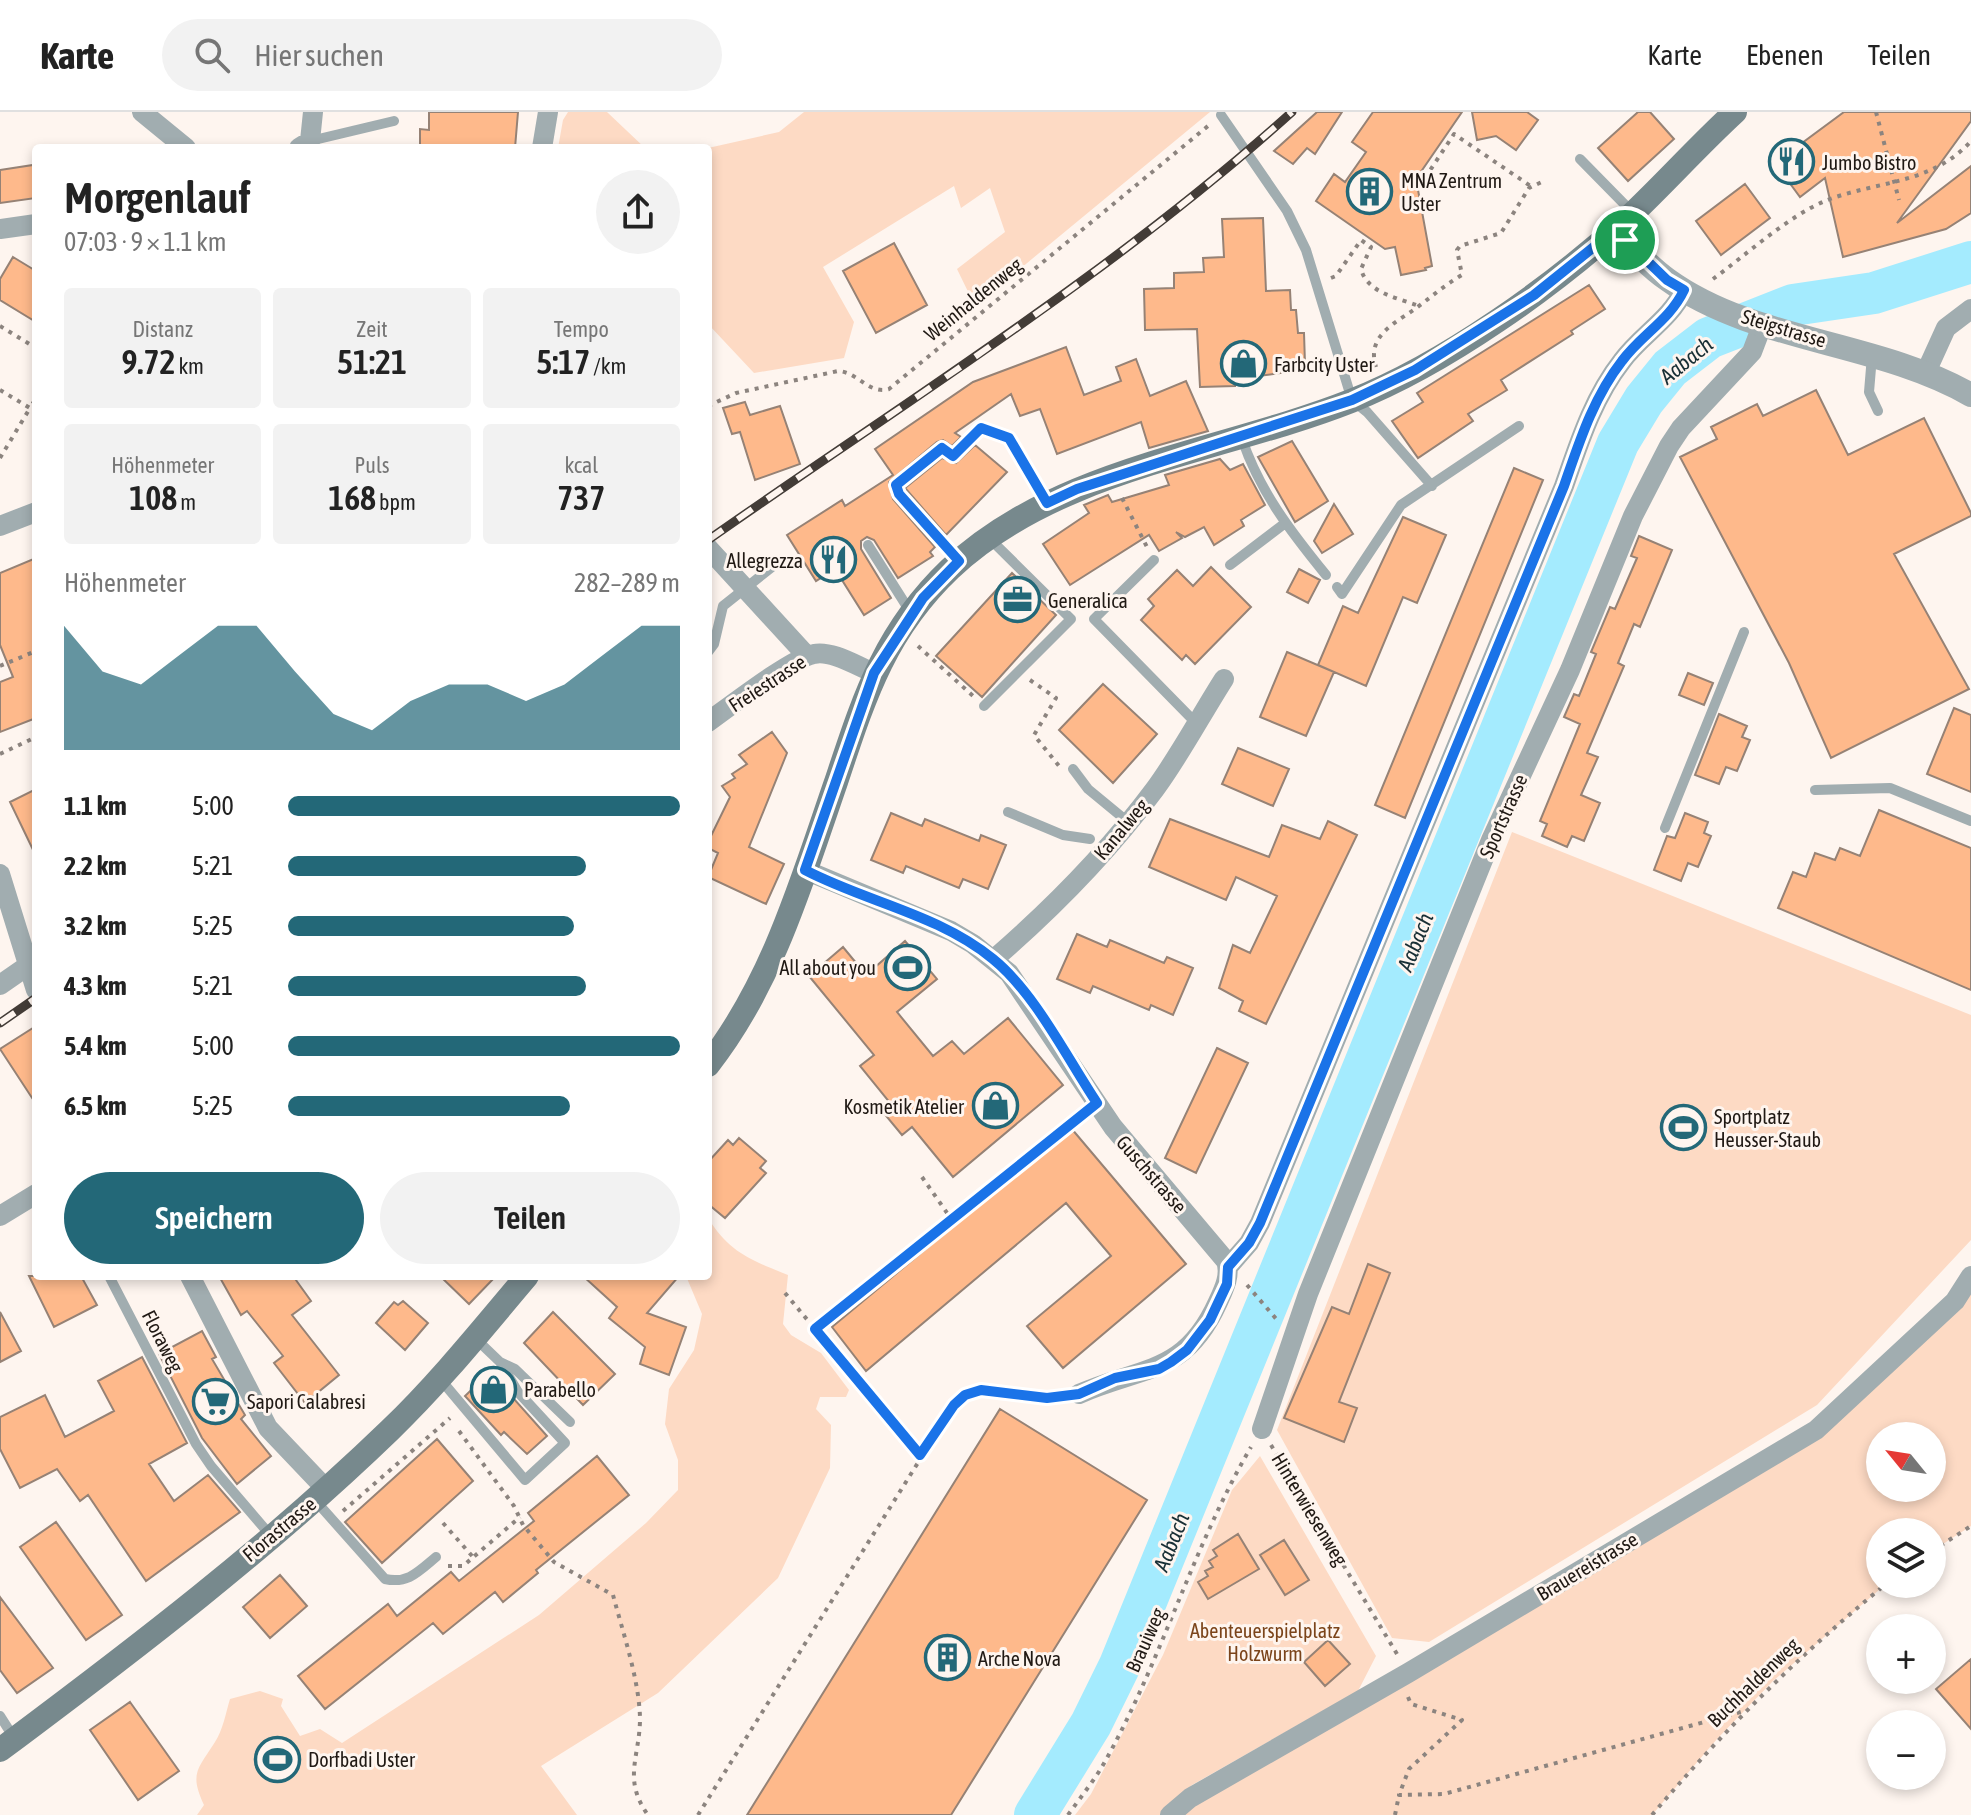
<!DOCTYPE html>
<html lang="de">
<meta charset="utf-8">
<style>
body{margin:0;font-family:"Asap Condensed",sans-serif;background:#f2f2f2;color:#222;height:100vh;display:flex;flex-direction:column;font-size:30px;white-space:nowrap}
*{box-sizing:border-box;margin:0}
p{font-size:26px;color:#767676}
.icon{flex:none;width:44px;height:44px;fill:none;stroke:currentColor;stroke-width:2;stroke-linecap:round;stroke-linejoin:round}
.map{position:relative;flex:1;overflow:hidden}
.details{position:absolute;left:32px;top:32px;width:680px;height:1136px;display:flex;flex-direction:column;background:#fff;border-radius:8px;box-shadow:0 4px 12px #0003}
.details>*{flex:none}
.needle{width:52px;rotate:300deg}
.controls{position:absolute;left:1866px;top:1310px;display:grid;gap:16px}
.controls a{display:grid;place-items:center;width:80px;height:80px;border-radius:50%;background:#fff;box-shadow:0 4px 12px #0003;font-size:40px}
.pin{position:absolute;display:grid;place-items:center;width:68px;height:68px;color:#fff;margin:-34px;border:4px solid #fff;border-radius:50%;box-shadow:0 2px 8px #0007}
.round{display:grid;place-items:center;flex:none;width:84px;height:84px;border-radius:42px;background:#f2f2f2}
.headline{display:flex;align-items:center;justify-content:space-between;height:136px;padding:0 32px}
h1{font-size:44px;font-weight:600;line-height:60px}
.stats{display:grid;grid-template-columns:repeat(3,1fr);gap:12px;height:136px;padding:8px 32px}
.stats div{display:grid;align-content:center;border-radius:8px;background:#f2f2f2;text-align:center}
.stats b{font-size:34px;font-weight:600}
.stats small{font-size:22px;font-weight:400}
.stats p{font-size:22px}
.chart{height:224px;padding:16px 32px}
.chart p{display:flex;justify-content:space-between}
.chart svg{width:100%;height:144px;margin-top:8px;fill:#236878;opacity:.7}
.cta{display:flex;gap:16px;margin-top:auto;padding:16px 32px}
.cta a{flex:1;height:92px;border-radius:48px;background:#236878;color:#fff;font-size:32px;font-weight:600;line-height:92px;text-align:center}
.cta a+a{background:#f2f2f2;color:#222}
ul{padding:0 32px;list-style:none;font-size:26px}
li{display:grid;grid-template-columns:128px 96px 1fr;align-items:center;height:60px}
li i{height:20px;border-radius:10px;background:#236878}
header{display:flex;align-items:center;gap:48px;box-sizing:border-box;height:112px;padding:0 40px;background:#fff;border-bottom:2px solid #e0e0e0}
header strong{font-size:38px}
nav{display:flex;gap:44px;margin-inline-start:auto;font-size:28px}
.search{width:560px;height:72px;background:#f2f2f2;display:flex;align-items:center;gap:20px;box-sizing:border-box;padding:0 28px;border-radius:44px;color:#767676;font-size:30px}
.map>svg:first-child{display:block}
</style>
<header>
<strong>Karte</strong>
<div class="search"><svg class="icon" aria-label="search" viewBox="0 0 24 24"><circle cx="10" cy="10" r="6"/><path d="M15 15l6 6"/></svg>Hier suchen</div>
<nav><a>Karte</a><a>Ebenen</a><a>Teilen</a></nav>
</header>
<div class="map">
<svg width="1971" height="1703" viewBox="0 0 1971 1703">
<rect width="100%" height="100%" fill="#fef5ef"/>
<path fill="#fddac4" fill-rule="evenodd" d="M568,0H607L645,36H558L563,8Z
M804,0H1210L975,194L957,157L1005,120L990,76L961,96L954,74L823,155L854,210L844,246L754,261L708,212V36L779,20Z
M1512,720L1971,903V1128L1817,1293L1429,1530L1392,1526L1277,1318Z
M708,1106C730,1141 751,1148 788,1163L783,1212L791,1223L821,1241L849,1278L846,1285H820L816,1297L831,1313L830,1356L778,1466L658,1581L541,1654L577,1703H197L204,1693C189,1661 198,1657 215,1630C223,1618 226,1600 230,1587L260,1579L283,1587L281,1594L300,1624L320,1617L342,1631L539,1503L646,1411L678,1378V1348L665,1312L669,1277L694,1238L702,1202L686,1164H708Z
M1971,1164V1414L1932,1439V1420H1880V1472H1886L1773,1569L1717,1627L1652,1703H1171L1816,1318ZM1880,1324H1932V1376H1880Z
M1260,1344L1376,1544L1358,1579L1192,1673L1160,1703H1075L1091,1682L1163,1543L1232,1378Z"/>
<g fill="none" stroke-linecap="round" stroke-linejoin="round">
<path stroke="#a4ebfe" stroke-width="42" d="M1035,1703L1091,1612L1120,1553L1618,331L1644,288L1670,256L1709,226L1793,193L1874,181L1971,150"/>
</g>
<path fill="#feb98b" stroke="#968275" stroke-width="2" d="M429,0H518L515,36H420V17L429,18Z
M1317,0H1342L1315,42L1307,36L1293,52L1274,39Z
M1373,0H1462L1416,67L1432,154L1425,156L1426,158L1401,163L1395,135L1385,137L1316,89L1334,62L1345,70L1366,40L1352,30Z
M1472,0H1527L1538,8L1516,38L1496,24L1477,28Z
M1638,0H1650L1674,27L1628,69L1598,36Z
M1844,0H1971V9L1897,111L1971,54V101L1946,117L1843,145L1825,66L1800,85L1775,51Z
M33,53L36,86L0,91V58Z
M1745,72L1770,106L1721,143L1696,109Z
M1263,106L1266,179L1290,178L1291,198H1296L1298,221H1304L1305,252L1280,253L1281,261L1235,267V274L1200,275L1197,217L1145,218L1144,177L1174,176V161L1204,160L1203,146L1224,145L1222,107Z
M894,131L927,193L876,221L843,159Z
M13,145L36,159V210L0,188V167Z
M1589,173L1605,197L1571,219L1573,222L1501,268L1507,278L1468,302L1473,309L1418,346L1392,309L1423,290L1417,281Z
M1066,235L1084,283L1121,269L1116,255L1136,247L1150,284L1186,269L1208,319L1149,336L1141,310L1057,342L1040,297L1020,304L1011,282L955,321L961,325L952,334L943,328L937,330L889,370L893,387L935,435L930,440L933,444L898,466L874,428L867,425L861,429V437L891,486L864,503L835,457L816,469L787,423L842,388L845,394L893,363L875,337L973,270Z
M1816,278L1848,343L1924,306L1971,401V404L1894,442L1969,577L1831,646L1789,551L1680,345L1717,327L1711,315L1757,292L1763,304Z
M745,290L750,303L780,294L800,352L755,368L740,320L732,322L723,296Z
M1292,329L1328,389L1295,410L1258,345Z
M975,333L1007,360L946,423L905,376L942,346L956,351Z
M1220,347L1230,358L1243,352L1265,393L1241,408L1244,414L1214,433L1204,415L1185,425L1176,420L1182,426L1159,439L1149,423L1070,473L1043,432L1089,401L1084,393L1108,383L1112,390L1169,373L1165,363Z
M1514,356L1543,368L1405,706L1375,693Z
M1334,392L1353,422L1322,441L1314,429Z
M1403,405L1446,423L1417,491L1403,485L1366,574L1318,553L1343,494L1358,501Z
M1639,424L1672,438L1640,515L1634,512L1618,551L1624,554L1587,641L1598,645L1581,683L1600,691L1584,729L1572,724L1567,735L1542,724L1547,712L1540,709L1580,612L1564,605L1574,582L1579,584L1596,542L1591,540L1610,495L1615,497L1627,469L1637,446L1631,444Z
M36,446V606L0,620V570L13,565L0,533V461Z
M1211,455L1251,495L1195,552L1186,543L1182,548L1141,508L1154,494L1148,487L1177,458L1193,474Z
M1299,457L1320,468L1308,491L1287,480Z
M1012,461L1056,503L982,585L936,544Z
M1287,540L1334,560L1306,624L1260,605Z
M1688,561L1713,571L1704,593L1679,583Z
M1103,572L1157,622L1113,671L1059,618Z
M1954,596L1971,603V680L1927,662Z
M1719,602L1747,614L1742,625L1750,628L1737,659L1726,655L1719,672L1695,663Z
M772,620L787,641L749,735L784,752L766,792L708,765L718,741L708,736V730L730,685L722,674L735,666L732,662L747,652L739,643Z
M1238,636L1289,657L1273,694L1222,672Z
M36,677V744L10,690Z
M1879,698L1971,736V878L1778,796L1793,760L1806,765L1815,741L1835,748L1840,736L1860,744Z
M891,701L922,714L925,707L979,729L981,723L1006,733L988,777L963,767L959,776L906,754L903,761L871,748Z
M1685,701L1708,710L1704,721L1711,724L1698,755L1688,751L1681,769L1654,758L1667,724L1675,726Z
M1170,707L1269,745L1282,713L1320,727L1328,709L1357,723L1266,912L1239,899L1243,889L1219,876L1233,833L1250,841L1277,784L1236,765L1226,788L1149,755Z
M1077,822L1107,835L1110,828L1164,851L1167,845L1193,856L1173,903L1151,893L1149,898L1093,874L1090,881L1057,867Z
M905,829L937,867L897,900L933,944L952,929L964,942L1008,906L1063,973L953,1065L912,1015L902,1023L882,999L891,992L860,954L874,943L809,864L843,835L866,863Z
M36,914V992L0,937Z
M1217,936L1248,951L1196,1061L1165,1046Z
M1071,1016L1186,1152L1063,1256L1027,1214L1111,1144L1066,1091L866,1259L832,1215Z
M739,1026L766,1049L760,1056L766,1061L725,1106L708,1092V1050L728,1028L733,1033Z
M1368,1152L1390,1161L1339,1290L1357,1296L1344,1330L1284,1306L1332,1195L1349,1202Z
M29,1164H81L97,1193L54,1215Z
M219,1164H293L311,1189L292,1203L339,1263L305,1291L274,1251L283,1244L247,1199L241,1203Z
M440,1164H496L469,1192Z
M583,1164H679L647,1201L686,1215L669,1263L640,1252L645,1235L609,1206L617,1195Z
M403,1189L428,1211L405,1238L376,1211L394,1190L398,1193Z
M0,1200L21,1239L0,1250Z
M553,1200L615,1262L583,1293L524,1231Z
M202,1219L216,1245L212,1247L245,1303L241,1307L271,1344L237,1372L202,1326L159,1242Z
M142,1245L187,1331L149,1352L174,1389L208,1363L240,1400L146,1469L88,1383L80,1389L57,1357L20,1376L0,1337V1305L45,1283L65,1325L114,1299L98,1269Z
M490,1260L547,1324L527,1342L504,1320L501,1323L465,1284Z
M1000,1297L1147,1388L951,1703H747Z
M437,1327L473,1369L382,1451L345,1410Z
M597,1344L629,1383L536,1458L538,1461L503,1490L495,1480L443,1522L433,1511L325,1597L298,1564L388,1492L397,1504L451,1460L459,1469L534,1409L528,1401Z
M56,1410L122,1503L86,1528L20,1435Z
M1238,1422L1259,1457L1208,1487L1198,1470L1208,1464L1205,1459L1213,1455L1209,1449L1217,1444L1213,1438Z
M1284,1428L1309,1468L1285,1483L1260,1443Z
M280,1463L307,1494L270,1526L243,1495Z
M0,1485L53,1556L17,1581L0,1558Z
M1328,1528L1350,1552L1325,1574L1304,1550Z
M1971,1547V1617L1936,1577Z
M130,1590L179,1659L138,1688L90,1618Z"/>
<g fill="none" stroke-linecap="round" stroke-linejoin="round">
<path stroke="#8c847f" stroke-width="4" stroke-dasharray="4 6" stroke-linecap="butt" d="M1876,0L1899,88
M1425,66L1454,22L1532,75
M1331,166L1336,164L1361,128L1371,135L1361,157C1367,181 1398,186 1419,194
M1713,167C1746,143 1787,105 1825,89C1874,69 1932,73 1971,29
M0,214L36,236
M1376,255C1366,224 1395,211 1415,197C1431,185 1445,173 1462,163L1457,138L1460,134L1501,121L1529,76L1546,68
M0,278L30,296L36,286
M708,294L736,281L838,259C858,260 869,283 889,277L1208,14
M0,346L30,296
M1122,386L1147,435
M918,534L973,584
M0,554L36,539
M1030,568L1056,586L1034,623L1059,654
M0,642L36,625
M922,1065L952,1108L1080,1005
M1247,1173L1278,1209
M785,1181L920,1343
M815,1217L952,1108
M459,1319L514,1394L523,1413L554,1450L613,1483C623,1521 639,1567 640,1606C640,1645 622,1667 648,1703
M1271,1333L1397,1542
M343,1399L450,1306
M443,1411L473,1445
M1932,1439L1971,1414
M448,1454H463L520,1405
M1408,1585L1411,1592L1462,1608L1409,1657L1399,1683L1444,1682L1744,1599
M698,1703L954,1293C984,1265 1022,1288 1059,1285
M1068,1703C1080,1686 1093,1670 1103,1653C1161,1551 1192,1436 1251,1335
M1395,1703L1399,1683
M1652,1703C1727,1615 1797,1545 1886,1472"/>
<path stroke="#a1adb0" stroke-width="10" d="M1221,3L1287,99L1306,138L1352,288L1367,300L1432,374
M310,29L394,9
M1580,47L1633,101
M1872,244L1869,280L1878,299
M1242,327C1260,380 1291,420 1326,463
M868,433L911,501
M1154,448L1094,507L1196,611
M959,449L899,382L896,373L942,336L953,344L981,316L1009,326L1047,391
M1230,453L1284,412
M1337,475L1342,482L1401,393L1519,314
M708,540L714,532L723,494L782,447
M984,594L1071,507L989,426
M1073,657L1088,677L1128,710
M1815,678L1890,676L1971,709
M1008,700L1063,723L1090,727
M1665,716L1744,520
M109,1164L196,1332L211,1354L271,1424
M476,1227L500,1250L515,1257L570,1310
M441,1268L525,1368L565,1331L518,1280L500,1250
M314,1387L385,1467C408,1472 418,1460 436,1445
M0,1604L14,1626"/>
<path stroke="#a1adb0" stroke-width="20" d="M142,0L186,36
M299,36L310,29L313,0
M542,36L548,0
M0,117L36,112
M1926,260L1946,216L1971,197
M0,414L36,400
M708,436L807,544
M708,610C729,595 792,546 814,542C831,538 857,554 874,561
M805,758L951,819L973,832L1009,861L1113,1015L1226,1149C1231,1163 1224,1177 1218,1190C1185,1263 1143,1254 1079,1282
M0,762L36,878
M994,847C1053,796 1108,740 1155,677C1180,643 1201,603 1224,567
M0,873L36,848
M0,1104L36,1082
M1228,1155L1249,1131L1260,1111L1564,374C1579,331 1593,286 1622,249C1641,223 1670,208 1684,178
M190,1164L268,1316L326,1377
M1262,1317L1308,1182L1491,728L1570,558L1633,404L1669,334L1681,316L1752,240L1763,211
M1170,1703L1190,1686L1408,1561L1816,1318L1955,1189L1971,1164"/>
<path stroke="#a1adb0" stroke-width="24" d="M1615,118C1631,135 1648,154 1668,168C1754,230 1877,229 1971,283"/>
<path stroke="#77898d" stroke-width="24" d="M708,953C773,870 802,768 836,670C864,586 884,520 950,457C1057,356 1219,341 1351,289C1445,252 1555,173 1629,105C1665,71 1698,34 1735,0
M0,1638C134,1538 269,1435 390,1318C439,1271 483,1216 527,1164"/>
<defs>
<path id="rail" d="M708,428C906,289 1112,162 1292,0
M0,911L36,886"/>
</defs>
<use href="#rail" stroke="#433c37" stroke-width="9"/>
<use href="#rail" stroke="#fef5ef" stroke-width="6" stroke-dasharray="18" stroke-linecap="butt"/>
</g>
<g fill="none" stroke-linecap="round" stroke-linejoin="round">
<defs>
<path id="route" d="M1615,118L1667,168L1684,178C1670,208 1641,223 1622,249C1593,286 1579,331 1564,374L1260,1111L1249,1131L1228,1155L1227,1172L1210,1208L1187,1238L1171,1250L1159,1257L1115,1266L1079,1282L1047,1286L981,1278L965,1283L954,1293L920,1343L815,1217L1097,991C1067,946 1035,881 993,847C938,802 866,790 805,758L874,561L923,486L959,449L899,382L896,373L942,336L953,344L981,316L1009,326L1047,391L1077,377L1352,288L1415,258L1534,183Z"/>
</defs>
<use href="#route" stroke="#fff" stroke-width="16"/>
<use href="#route" stroke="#1a73e8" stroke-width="10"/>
</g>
<defs>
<symbol id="restaurant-ring" viewBox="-11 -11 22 22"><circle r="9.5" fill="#fef5ef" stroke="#236878" stroke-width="1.5"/><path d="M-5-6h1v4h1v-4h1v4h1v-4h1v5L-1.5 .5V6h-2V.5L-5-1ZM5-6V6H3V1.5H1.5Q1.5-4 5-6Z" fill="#236878"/></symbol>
<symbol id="building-ring" viewBox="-11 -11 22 22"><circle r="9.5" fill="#fef5ef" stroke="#236878" stroke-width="1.5"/><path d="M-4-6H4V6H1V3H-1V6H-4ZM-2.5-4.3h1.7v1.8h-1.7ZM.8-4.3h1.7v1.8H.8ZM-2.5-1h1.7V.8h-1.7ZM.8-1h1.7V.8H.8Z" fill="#236878"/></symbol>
<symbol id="shop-ring" viewBox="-11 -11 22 22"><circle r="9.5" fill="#fef5ef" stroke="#236878" stroke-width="1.5"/><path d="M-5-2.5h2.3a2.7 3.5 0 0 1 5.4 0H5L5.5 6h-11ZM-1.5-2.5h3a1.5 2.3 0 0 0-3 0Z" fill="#236878"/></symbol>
<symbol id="office-ring" viewBox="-11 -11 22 22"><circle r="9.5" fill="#fef5ef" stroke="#236878" stroke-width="1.5"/><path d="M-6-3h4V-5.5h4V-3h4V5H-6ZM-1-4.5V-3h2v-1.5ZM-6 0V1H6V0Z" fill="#236878"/></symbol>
<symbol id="stadium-ring" viewBox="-11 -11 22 22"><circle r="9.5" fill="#fef5ef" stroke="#236878" stroke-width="1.5"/><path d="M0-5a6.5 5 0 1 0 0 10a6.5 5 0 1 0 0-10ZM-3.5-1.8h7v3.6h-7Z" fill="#236878"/></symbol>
<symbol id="supermarket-ring" viewBox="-11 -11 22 22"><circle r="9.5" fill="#fef5ef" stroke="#236878" stroke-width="1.5"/><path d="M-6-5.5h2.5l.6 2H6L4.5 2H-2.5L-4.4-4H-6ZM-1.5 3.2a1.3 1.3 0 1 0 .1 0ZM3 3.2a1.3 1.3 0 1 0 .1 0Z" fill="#236878"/></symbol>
</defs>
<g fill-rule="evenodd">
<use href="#restaurant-ring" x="1766" y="24" width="51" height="51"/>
<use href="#building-ring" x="1344" y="54" width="51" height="51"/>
<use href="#shop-ring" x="1218" y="226" width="51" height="51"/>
<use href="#restaurant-ring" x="808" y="422" width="51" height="51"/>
<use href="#office-ring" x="992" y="462" width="51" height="51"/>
<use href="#stadium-ring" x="882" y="830" width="51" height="51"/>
<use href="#shop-ring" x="970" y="968" width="51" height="51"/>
<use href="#stadium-ring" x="1658" y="990" width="51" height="51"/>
<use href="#shop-ring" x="468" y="1252" width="51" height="51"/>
<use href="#supermarket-ring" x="190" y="1264" width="51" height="51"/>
<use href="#building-ring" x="922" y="1520" width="51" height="51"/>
<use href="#stadium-ring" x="252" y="1622" width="51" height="51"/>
</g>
<g text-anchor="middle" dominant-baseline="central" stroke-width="6" stroke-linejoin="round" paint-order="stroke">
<g font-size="20" fill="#201914" stroke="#fef5ef" text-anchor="start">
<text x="1822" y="50">Jumbo Bistro</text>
<text x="1401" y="68">MNA Zentrum<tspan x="1401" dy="23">Uster</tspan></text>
<text x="1274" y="252">Farbcity Uster</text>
<text x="803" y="448" text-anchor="end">Allegrezza</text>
<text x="1048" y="488">Generalica</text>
<text x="876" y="855" text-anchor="end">All about you</text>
<text x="964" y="994" text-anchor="end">Kosmetik Atelier</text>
<text x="1714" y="1004">Sportplatz<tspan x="1714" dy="23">Heusser-Staub</tspan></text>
<text x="524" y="1277">Parabello</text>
<text x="247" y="1289">Sapori Calabresi</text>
<text x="978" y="1546">Arche Nova</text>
<text x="308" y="1647">Dorfbadi Uster</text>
</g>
<g font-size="20" fill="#201914" stroke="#fef5ef">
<text transform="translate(973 187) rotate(-39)">Weinhaldenweg</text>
<text transform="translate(1784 216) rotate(17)">Steigstrasse</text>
<text transform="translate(767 571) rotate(-33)">Freiestrasse</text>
<text transform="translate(1503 704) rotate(-66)">Sportstrasse</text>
<text transform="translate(1121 717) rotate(-50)">Kanalweg</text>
<text transform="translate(1152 1062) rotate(49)">Guschstrasse</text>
<text transform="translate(163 1229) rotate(63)">Floraweg</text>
<text transform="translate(1310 1397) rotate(59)">Hinterwiesenweg</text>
<text transform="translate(279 1417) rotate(-40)">Florastrasse</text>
<text transform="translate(1587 1454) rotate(-31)">Brauereistrasse</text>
<text transform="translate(1145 1528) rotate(-66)">Brauiweg</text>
<text transform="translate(1753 1570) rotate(-44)">Buchhaldenweg</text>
</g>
<g font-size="20" fill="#7b441a" stroke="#fef5ef">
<text x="1265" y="1518">Abenteuerspielplatz<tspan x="1265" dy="23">Holzwurm</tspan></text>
</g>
<g font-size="22" font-style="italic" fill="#182f35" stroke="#fef5ef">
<text transform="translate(1686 248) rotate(-39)">Aabach</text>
<text transform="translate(1415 830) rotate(-68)">Aabach</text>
<text transform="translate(1171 1430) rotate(-68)">Aabach</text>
</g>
</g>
</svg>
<div class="controls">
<a><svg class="needle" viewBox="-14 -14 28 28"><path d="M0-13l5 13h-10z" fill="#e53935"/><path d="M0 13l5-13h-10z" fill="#767676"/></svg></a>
<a><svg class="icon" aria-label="layers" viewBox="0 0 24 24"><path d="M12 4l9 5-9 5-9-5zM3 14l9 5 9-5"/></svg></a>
<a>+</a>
<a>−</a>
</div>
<div class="pin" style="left:1625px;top:128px;background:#1e9e55"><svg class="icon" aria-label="arrive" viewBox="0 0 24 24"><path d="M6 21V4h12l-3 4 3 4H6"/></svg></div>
<section class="details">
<div class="headline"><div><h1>Morgenlauf</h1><p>07:03 · 9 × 1.1 km</p></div><a class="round"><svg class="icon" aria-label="share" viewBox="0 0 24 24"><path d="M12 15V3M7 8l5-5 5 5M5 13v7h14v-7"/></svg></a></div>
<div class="stats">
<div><p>Distanz</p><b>9.72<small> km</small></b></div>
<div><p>Zeit</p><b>51:21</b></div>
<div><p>Tempo</p><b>5:17<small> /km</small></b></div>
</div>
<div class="stats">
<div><p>Höhenmeter</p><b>108<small> m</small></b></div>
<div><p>Puls</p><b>168<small> bpm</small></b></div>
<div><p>kcal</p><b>737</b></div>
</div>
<div class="chart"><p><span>Höhenmeter</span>282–289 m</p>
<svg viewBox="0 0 160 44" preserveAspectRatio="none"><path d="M0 44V6L10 20L20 24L30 15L40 6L50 6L60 20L70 33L80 38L90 29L100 24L110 24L120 29L130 24L140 15L150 6L160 6V44z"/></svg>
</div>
<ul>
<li><b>1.1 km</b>5:00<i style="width:100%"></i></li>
<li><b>2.2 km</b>5:21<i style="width:76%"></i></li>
<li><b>3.2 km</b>5:25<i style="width:73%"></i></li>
<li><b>4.3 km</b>5:21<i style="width:76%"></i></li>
<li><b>5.4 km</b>5:00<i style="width:100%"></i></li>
<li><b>6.5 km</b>5:25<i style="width:72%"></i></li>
</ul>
<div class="cta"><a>Speichern</a><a>Teilen</a></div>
</section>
</div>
